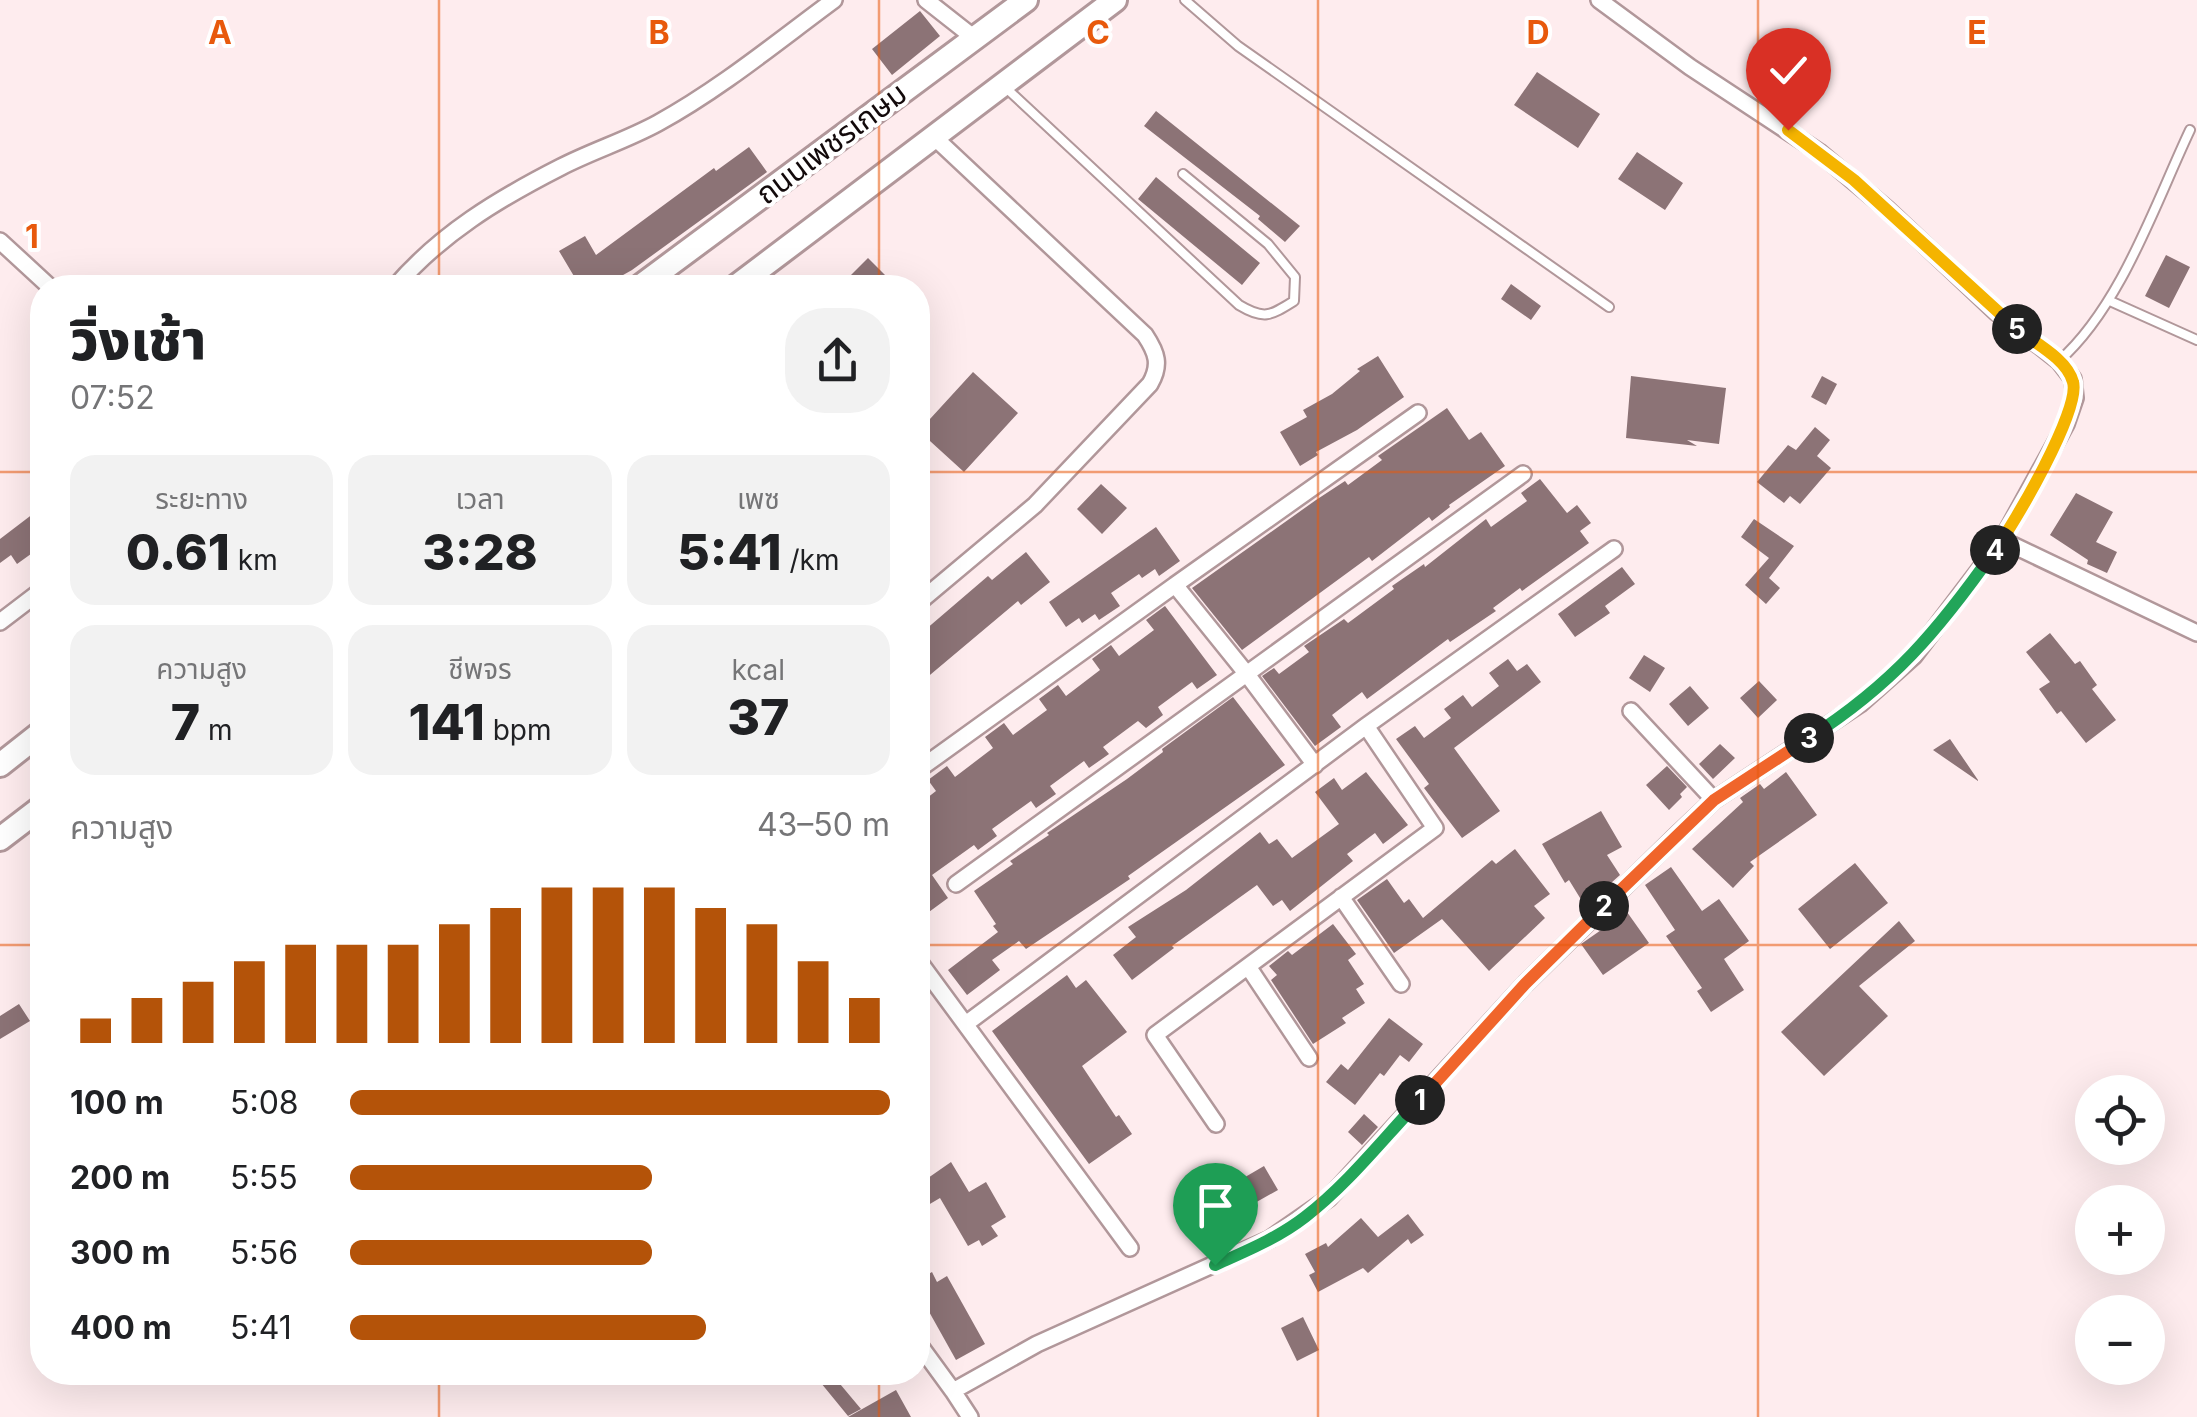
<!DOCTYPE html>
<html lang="th">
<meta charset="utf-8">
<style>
body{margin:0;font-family:Inter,"Noto Sans Thai",sans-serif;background:#f2f2f2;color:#202124;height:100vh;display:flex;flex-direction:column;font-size:38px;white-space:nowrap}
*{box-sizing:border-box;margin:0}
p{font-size:32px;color:#757577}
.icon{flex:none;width:55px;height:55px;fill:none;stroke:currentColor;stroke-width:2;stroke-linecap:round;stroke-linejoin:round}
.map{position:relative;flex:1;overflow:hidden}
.side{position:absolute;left:30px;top:275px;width:900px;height:1110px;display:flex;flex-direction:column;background:#fff;border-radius:40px;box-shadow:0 10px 40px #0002}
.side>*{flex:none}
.controls{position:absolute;left:2075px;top:1075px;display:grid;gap:20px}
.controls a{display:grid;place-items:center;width:90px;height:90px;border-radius:50%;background:#fff;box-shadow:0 10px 40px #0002;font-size:50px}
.pin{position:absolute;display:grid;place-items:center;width:85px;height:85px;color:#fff;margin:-102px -42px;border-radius:50% 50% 50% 0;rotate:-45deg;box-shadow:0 0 10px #0007}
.pin .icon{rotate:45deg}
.km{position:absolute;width:50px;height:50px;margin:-25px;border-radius:50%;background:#222;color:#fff;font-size:28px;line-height:50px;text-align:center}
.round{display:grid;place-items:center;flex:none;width:105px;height:105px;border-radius:40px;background:#f2f2f2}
.headline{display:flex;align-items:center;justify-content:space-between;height:170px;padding:0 40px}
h1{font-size:55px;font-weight:800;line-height:75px}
.metrics{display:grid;grid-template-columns:repeat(3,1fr);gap:15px;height:170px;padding:10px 40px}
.metrics div{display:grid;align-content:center;border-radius:25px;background:#f2f2f2;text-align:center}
.metrics b{font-size:50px;font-weight:800}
.metrics small{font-size:28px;font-weight:400}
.metrics p{font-size:28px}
.chart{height:280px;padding:20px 40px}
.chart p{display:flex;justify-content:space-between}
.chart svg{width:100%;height:180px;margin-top:10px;stroke:#b45309;stroke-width:6}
ul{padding:0 40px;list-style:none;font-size:32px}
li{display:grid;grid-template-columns:160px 120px 1fr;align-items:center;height:75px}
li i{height:25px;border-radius:12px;background:#b45309}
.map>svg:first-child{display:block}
</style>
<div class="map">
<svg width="2197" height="1417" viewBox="0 0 2197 1417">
<rect width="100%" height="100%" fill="#feecee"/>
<path fill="#8c7376" d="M920,11L940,36L892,75L872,49Z
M1537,72L1600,114L1578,148L1514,105Z
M1156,111L1300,226L1285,242L1258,219L1260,216L1144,126Z
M749,147L767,172L632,270L600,288H581L559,251L585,236L596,255L714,168L716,171Z
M1637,152L1683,183L1665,210L1618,179Z
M1156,177L1260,263L1242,285L1138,199Z
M2166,255L2190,267L2169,308L2145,296Z
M868,258L898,288H838Z
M1511,284L1541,306L1531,320L1501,299Z
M1378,356L1404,397L1357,430L1316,452L1318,455L1300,466L1280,432L1307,417L1303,410L1332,394L1360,371L1357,369Z
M973,372L1018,413L964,472L919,431Z
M1631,376L1726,388L1719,444L1687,440L1697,446L1626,438Z
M1822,376L1837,384L1826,405L1811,397Z
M1447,408L1469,440L1481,432L1505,466L1449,505L1450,507L1432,521L1429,517L1372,561L1369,557L1242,650L1192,588L1316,500L1345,481L1348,485L1382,460L1378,456Z
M1815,427L1830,440L1817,456L1831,468L1800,504L1790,496L1784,503L1757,482L1788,445L1796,450Z
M1540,479L1567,513L1577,505L1591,523L1580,531L1589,543L1522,591L1520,588L1493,608L1496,611L1450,642L1448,639L1367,699L1362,692L1332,715L1341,727L1315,746L1262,676L1274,668L1279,674L1309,652L1304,646L1344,619L1348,623L1394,589L1392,586L1424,564L1425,567L1486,519L1491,527L1527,501L1521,493Z
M1101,484L1127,508L1102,534L1077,509Z
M2076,493L2113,512L2096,542L2117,552L2107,573L2087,564L2088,560L2050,535Z
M42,507V546L17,564L11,555L0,563V539Z
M1754,519L1794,546L1769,578L1780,588L1766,604L1745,585L1769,558L1741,537Z
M1156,527L1180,561L1159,576L1155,569L1142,578L1139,574L1111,593L1120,606L1099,620L1095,614L1082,623L1079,618L1066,627L1049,602Z
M1026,552L1050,582L1021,605L1018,601L918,685V636L988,576L992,580Z
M1622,567L1635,584L1605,606L1610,613L1575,637L1558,614Z
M1165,606L1217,675L1197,689L1192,682L1158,707L1163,715L1146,728L1138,721L1103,747L1109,754L1089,768L1084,761L1050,786L1056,794L1036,808L1031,801L992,829L997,836L978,850L974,845L932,875L948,898L918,920V805L936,791L928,780L947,766L955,777L993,748L985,737L1004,723L1013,735L1047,710L1039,699L1058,685L1066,696L1100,670L1092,659L1100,653L1111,645L1119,656L1154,630L1146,620Z
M2050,633L2075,664L2080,661L2097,685L2092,689L2116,720L2086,743L2061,711L2057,714L2039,689L2050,682L2026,652Z
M1644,655L1665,668L1650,692L1629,678Z
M1508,659L1517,671L1527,664L1541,682L1454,748L1500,811L1462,838L1424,788L1429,784L1396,739L1415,726L1424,738L1451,718L1444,709L1463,695L1472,707L1499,686L1489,673Z
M1759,681L1777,700L1758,718L1740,698Z
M1690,686L1709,708L1688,726L1669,704Z
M1233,697L1285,765L1128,876L1130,879L1026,949L1019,941L992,960L1000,970L967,995L948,970L998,932L993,926L996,924L974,891L1013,864L1010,861L1049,835L1047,833L1127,779L1163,752L1162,749Z
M1950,739L1978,780V781L1933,750Z
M1720,744L1735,758L1713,779L1699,764Z
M1667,766L1687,787L1680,794L1682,797L1669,810L1646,785Z
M1366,772L1408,825L1383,844L1375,833L1347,854L1353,861L1290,911L1282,900L1273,906L1257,885L1172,946L1174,948L1132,980L1113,955L1136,937L1128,927L1186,890L1260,832L1269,844L1277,839L1292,858L1339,824L1315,792L1334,778L1342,790Z
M1786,772L1817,815L1750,862L1754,866L1733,888L1692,849L1743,802L1740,798L1760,784L1764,789Z
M1601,811L1622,847L1607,855L1620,875L1585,906L1569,880L1565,883L1542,844Z
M1515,849L1550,894L1534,906L1545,918L1489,971L1442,919L1394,953L1357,900L1387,879L1404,903L1409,899L1423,918L1492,860L1496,864Z
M1855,863L1888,903L1830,949L1798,909Z
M1671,867L1702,911L1719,899L1749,941L1724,959L1744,990L1711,1012L1697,991L1702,988L1666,936L1675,930L1645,885Z
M1627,912L1649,943L1603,975L1581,944Z
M1899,921L1915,941L1859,986L1888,1016L1824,1076L1781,1032Z
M1333,924L1356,954L1348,960L1364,984L1356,989L1365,1003L1342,1018L1346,1023L1313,1044L1271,980L1277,975L1269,966L1288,951L1292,955Z
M1067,975L1076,988L1086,980L1127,1032L1082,1066L1116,1117L1119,1115L1132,1134L1089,1164L992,1031Z
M19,1004L30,1021L0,1039V1016Z
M1389,1018L1423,1044L1409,1062L1400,1055L1384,1076L1380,1073L1355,1105L1326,1082L1341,1064L1348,1070Z
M1364,1114L1378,1127L1362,1145L1348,1132Z
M951,1162L969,1192L986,1182L1006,1217L991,1226L998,1236L982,1246L979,1240L968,1246L940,1198L918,1211V1185Z
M1264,1166L1278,1190L1237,1213L1223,1190Z
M1408,1214L1424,1235L1411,1244L1408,1239L1368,1273L1363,1268L1318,1292L1309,1275L1315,1272L1305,1254L1326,1243L1328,1247L1361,1218L1378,1237Z
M932,1272L937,1282L947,1276L985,1344L956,1360L918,1292V1280Z
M1303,1317L1319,1350L1297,1361L1281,1328Z
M812,1372H830L861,1409L848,1416Z
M896,1390L911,1417H848Z"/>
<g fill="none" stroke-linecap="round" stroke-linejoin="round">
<defs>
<path id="service" d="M1185,0L1238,46L1609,307
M1005,87L1239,305C1264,320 1270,316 1294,301L1295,277L1268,244L1183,174
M2110,301L2197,340
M2059,361C2121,306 2155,204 2190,130"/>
<path id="minor" d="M926,0L973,37
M0,241L51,288
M394,288C440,234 498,199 561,167C592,151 627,140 658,123C720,89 777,42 834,0
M2002,540L2197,633
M1175,585L1418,413
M918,603L1035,505L1150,384C1161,365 1157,353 1145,335L933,136
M0,622L42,590
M1631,711L1714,800
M918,770L1175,585L1246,673L1315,765
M956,884L1523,474
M1341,897L1401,984
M918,960L1130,1248
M1249,968L1309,1058
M967,1023L1366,726L1614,549
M1216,1124L1155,1035L1435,828L1366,726
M918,1343L953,1391
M970,1417L953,1391L1037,1344L1270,1239L1329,1198L1525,984L1677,835L1714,800L1860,704L1914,656L2002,540L2066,424L2075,398L2073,379L2059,361L1995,311L1888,210L1819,152L1690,67L1599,0"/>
<path id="primary" d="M638,288L1026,0
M734,288L1115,0
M0,765L42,732
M0,839L42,807"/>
</defs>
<use href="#service" stroke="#b1979a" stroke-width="12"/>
<use href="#minor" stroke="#b1979a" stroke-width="20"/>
<use href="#primary" stroke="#b1979a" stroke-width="28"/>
<use href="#service" stroke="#fff" stroke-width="8"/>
<use href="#minor" stroke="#fff" stroke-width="15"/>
<use href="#primary" stroke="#fff" stroke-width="22"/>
</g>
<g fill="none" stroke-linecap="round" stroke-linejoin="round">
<defs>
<path id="split-1" d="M1215,1265C1246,1251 1278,1238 1305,1217C1348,1184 1383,1139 1420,1100"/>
<path id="split-2" d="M1420,1100L1525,984L1604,906"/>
<path id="split-3" d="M1604,906L1714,800L1809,738"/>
<path id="split-4" d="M1809,738C1893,684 1938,631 1995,550"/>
<path id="split-5" d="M1995,550C2014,524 2081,410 2073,382C2067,359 2035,343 2017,329"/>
<path id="split-6" d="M1788,130L1854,180L2017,329"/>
</defs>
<use href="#split-1" stroke="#fff" stroke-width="20"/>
<use href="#split-2" stroke="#fff" stroke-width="20"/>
<use href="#split-3" stroke="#fff" stroke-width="20"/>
<use href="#split-4" stroke="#fff" stroke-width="20"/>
<use href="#split-5" stroke="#fff" stroke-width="20"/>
<use href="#split-6" stroke="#fff" stroke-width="20"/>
<use href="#split-1" stroke="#22a559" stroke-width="12"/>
<use href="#split-2" stroke="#f0652b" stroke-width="12"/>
<use href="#split-3" stroke="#f0652b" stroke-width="12"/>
<use href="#split-4" stroke="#22a559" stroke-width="12"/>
<use href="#split-5" stroke="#f5b400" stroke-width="12"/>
<use href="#split-6" stroke="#f5b400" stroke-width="12"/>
</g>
<path fill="none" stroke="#e8590c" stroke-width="2.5" stroke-opacity="0.55" d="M439,0V288M879,0V288M1318,0V1417M1758,0V1417M0,472H42M918,472H2197M0,945H42M918,945H2197M439,1372V1417M879,1372V1417"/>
<g text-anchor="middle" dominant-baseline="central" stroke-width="8" stroke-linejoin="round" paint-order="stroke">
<g font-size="30" fill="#12090a" stroke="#fff">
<text transform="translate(831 143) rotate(-37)">ถนนเพชรเกษม</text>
</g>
</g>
<g font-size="32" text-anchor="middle" font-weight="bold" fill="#e8590c" stroke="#fff" stroke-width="8" stroke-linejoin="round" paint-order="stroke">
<text x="220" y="44">A</text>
<text x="659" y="44">B</text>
<text x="1098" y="44">C</text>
<text x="1538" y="44">D</text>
<text x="1977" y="44">E</text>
<text x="32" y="248">1</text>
</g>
</svg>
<div class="controls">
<a><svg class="icon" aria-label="locate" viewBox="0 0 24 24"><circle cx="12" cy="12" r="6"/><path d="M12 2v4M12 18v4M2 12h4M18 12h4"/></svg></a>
<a>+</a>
<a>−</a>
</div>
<div class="pin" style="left:1215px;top:1265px;background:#1e9e55"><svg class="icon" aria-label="arrive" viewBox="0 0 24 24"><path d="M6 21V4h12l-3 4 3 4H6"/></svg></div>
<div class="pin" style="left:1788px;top:130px;background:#d93025"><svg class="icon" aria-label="check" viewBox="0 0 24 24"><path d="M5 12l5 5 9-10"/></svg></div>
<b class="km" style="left:1420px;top:1100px">1</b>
<b class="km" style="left:1604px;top:906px">2</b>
<b class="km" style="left:1809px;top:738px">3</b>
<b class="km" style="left:1995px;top:550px">4</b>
<b class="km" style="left:2017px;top:329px">5</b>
<section class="side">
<div class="headline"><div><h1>วิ่งเช้า</h1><p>07:52</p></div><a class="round"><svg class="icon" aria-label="share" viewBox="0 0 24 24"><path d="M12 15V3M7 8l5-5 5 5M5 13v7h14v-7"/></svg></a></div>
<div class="metrics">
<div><p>ระยะทาง</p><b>0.61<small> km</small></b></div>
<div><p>เวลา</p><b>3:28</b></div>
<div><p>เพซ</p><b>5:41<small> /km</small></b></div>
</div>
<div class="metrics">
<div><p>ความสูง</p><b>7<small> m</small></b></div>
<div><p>ชีพจร</p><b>141<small> bpm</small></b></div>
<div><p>kcal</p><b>37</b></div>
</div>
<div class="chart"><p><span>ความสูง</span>43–50 m</p>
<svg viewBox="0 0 160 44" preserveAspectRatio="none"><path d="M5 44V38M15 44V33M25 44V29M35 44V24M45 44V20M55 44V20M65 44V20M75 44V15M85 44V11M95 44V6M105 44V6M115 44V6M125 44V11M135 44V15M145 44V24M155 44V33"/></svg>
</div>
<ul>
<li><b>100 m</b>5:08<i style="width:100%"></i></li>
<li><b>200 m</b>5:55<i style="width:56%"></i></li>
<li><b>300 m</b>5:56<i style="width:56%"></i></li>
<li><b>400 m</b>5:41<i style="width:66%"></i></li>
</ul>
</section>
</div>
